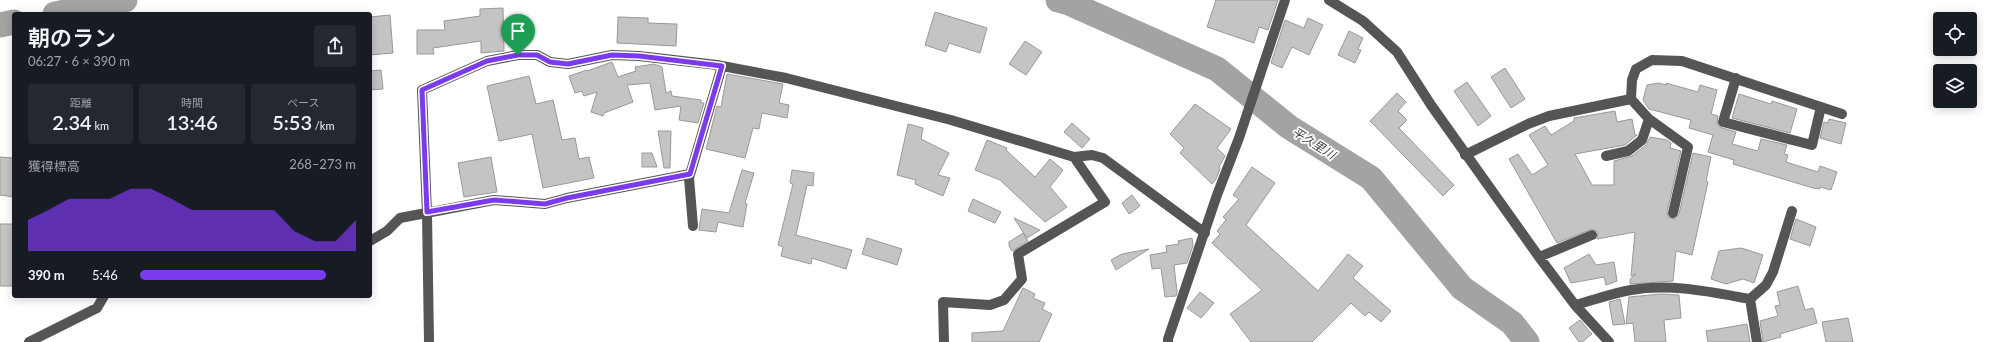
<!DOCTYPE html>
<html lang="ja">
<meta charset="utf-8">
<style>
body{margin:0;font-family:Lato,"Noto Sans JP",sans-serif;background:#242831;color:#f1f3f6;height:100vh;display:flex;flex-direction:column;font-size:15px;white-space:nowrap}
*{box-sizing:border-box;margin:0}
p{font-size:13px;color:#9ea1a6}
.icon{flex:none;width:22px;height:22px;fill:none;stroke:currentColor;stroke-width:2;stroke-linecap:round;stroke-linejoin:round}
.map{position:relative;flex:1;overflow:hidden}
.panel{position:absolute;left:12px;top:12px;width:360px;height:286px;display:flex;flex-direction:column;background:#171b24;border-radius:4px;box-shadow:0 2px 10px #0003}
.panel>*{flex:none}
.controls{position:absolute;left:1933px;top:12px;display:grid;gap:8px}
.controls a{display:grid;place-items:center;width:44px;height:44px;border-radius:4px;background:#171b24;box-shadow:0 2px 10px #0003;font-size:20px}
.pin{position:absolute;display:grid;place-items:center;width:34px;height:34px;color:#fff;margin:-41px -17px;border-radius:50% 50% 50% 0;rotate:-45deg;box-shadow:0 0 4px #0007}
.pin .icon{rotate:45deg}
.round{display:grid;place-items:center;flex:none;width:42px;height:42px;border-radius:4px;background:#242831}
.headline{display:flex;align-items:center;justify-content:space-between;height:68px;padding:0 16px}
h1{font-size:22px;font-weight:600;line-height:30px}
.stats{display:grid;grid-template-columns:repeat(3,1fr);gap:6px;height:68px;padding:4px 16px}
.stats div{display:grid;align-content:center;border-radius:4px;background:#242831;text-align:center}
.stats b{font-size:20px;font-weight:600}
.stats small{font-size:11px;font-weight:400}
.stats p{font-size:11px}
.chart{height:112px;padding:8px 16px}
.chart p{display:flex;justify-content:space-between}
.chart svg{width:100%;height:72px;margin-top:4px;fill:#7c3aed;opacity:.7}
ul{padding:0 16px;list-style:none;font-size:13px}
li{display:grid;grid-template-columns:64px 48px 1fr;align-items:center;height:30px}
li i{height:10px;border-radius:5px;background:#7c3aed}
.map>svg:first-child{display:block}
</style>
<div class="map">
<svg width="1989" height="342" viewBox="0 0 1989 342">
<rect width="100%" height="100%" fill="#fff"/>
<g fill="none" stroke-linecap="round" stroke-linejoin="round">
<path stroke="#a3a3a3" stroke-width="25" d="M1058,0L1069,3L1217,69L1289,127L1371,178L1462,288L1512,323L1527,342
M55,14L125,0
M0,25L14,22"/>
</g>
<path fill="#c4c4c4" stroke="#999" d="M1216,0H1278L1268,30L1259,27L1254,43L1207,27Z
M503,8L504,51L481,53V41L433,48L434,54H417V30H445L444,21L480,16V9Z
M935,12L987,28L980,53L949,43L946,52L925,45Z
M390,15L393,53L370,55V17Z
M618,17L648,18V23L677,24L676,46L617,43Z
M1308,18L1323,25L1309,55L1292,47L1282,68L1271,63L1285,20L1304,28Z
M1349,31L1363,38L1358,49L1361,50L1355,63L1338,55Z
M1025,41L1042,52L1026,75L1009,64Z
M612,62L618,77L636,71L635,67L654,64L662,67L666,93L671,91L672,96L701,100V103H704L698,123L679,120L681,106L655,110L650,83L627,85L633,102L604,113L603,116L591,112L597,92L584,96L582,91L575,93L569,76L587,70V71Z
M1505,68L1525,99L1511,108L1491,77Z
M381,70L383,89L370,90V71Z
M727,74L783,84L779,103L789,105L787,118L762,113L759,129L753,128L745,158L706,149L717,106L721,107Z
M529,76L536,104L553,100L562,140L575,138L579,159L589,157L594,178L543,188L532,134L499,141L487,86Z
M1467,82L1491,116L1478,126L1454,91Z
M1658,83L1666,85V83L1698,92L1700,85L1717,90L1711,114L1718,116L1717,123L1719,127L1736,132L1732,144L1758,151L1761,139L1787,145L1784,154L1788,155L1786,162L1818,172L1820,166L1837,172L1831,190L1820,187V189L1813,188L1733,164L1734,160L1708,152L1713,135L1689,128L1691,120L1649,109L1643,100L1647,85Z
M1397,93L1406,102L1398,111L1407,120L1399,128L1454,185L1443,196L1370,121Z
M1739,94L1771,104L1772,101L1797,109L1790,133L1732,118Z
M1195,104L1231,129L1217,148L1225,156L1219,167L1220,169L1216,179L1212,184L1180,153L1184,148L1170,134Z
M1615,111L1617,122L1632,119L1635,135H1637L1625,145L1575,154L1592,185H1614V161L1632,156L1646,145L1650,137L1667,140L1671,143L1670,148L1681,151L1667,212L1668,217L1675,219L1679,214L1693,153L1711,157L1706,181L1708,182L1692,255L1676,251L1673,281L1630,284V279L1636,274L1631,276L1635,232L1597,239L1598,232L1592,229L1557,243L1509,159L1518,154L1532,175L1548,165L1529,135L1545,126L1551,135L1574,121V118Z
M1829,119L1846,123L1841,144L1820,138L1824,122L1828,123Z
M1072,123L1090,139L1082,148L1064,132Z
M908,124L923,128L921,139L949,153L938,175L950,178L943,196L915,184L916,180L897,175Z
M658,131H671L670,168H664Z
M987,140L1007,148L1006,150L1035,177L1050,159L1063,170L1050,187L1067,207L1045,222L1000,180L975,170Z
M642,153H652L657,167H642Z
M0,157L13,158L14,197L0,195Z
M491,157L497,192L464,197L458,163Z
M1252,167L1275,183L1246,225L1318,291L1348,254L1363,266L1353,278L1391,311L1381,322L1369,312L1365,316L1351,303L1312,342H1251L1230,314L1262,290L1212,243L1220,234L1217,231L1226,220L1223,217L1239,199L1233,195Z
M742,170L754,173L745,203L747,204L743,227L718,222L716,232L699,230L702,209L729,213Z
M792,170L814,173L813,186L807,185L796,235L852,250L846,269L812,258L811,264L781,256L783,247L778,245L793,184L790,183Z
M1132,195L1140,206L1129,214L1122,203Z
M973,199L1001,212L995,223L968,211Z
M1014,218L1040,230L1027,238Z
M1796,219L1816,227L1810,246L1790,239Z
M0,224H14V286H0Z
M1023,233L1028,241L1012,251L1009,246V242Z
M867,238L902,249L897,265L862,254Z
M1192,238L1193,246L1187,263L1174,265L1177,292L1176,296L1165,297L1161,268L1152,269L1150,255L1167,252L1166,246L1179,244L1178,241Z
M1741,248L1763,255L1754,283L1743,279L1726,284L1711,279L1719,251Z
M1149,249L1116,270L1111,260L1122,254Z
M1589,254L1596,265L1614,262L1617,281L1606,285L1604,277L1571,283L1564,268Z
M1798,286L1805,310L1813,308L1817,323L1780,334L1781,337L1763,342L1760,321L1778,316L1775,306L1780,305L1777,292Z
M1023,288L1035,294L1033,298L1045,303L1042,309L1052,314L1039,342H972V333L1003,331Z
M1200,292L1214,303L1201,318L1187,308Z
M1661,294L1679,295L1681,318L1664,320L1666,342H1635L1633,323L1626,324L1629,297Z
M1620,299L1625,324L1613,325L1609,302Z
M1848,318L1853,342H1826L1822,322Z
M1580,320L1592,334L1582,342H1579L1569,328Z
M1747,324L1750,342H1708L1706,331Z"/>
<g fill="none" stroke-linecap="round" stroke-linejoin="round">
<path stroke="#555" stroke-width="10" d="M1329,0L1363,21L1397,52L1431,105L1539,257L1575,305L1609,342
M1736,78L1723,122L1812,145L1821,107
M1631,99L1649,119L1688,147L1673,213
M1465,155L1528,124L1549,116L1631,99L1632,80L1636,69L1652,60L1682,61L1842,114
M1606,156L1628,151L1642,140L1649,119
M693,226L689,178L722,66
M370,241L387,231L400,218L494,200L545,204L567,198L690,174
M1539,257L1592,235
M1575,305C1594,300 1613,293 1631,290C1671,283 1711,292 1750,299
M29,342L97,308L104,296
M429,342L427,213L422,90L487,61L518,55H537L550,62L568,64L612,55L639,56L717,65L786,78L951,120L1074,157L1092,155L1103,158L1205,233
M944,342L943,302L990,305L1004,300L1022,279L1018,254L1105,202L1074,157
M1168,342V339L1217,195L1239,138L1285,0
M1757,342L1750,299L1766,285L1773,272L1792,211"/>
</g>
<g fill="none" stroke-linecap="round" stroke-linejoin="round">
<defs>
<path id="route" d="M518,55H537L550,62L568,64L612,55L639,56L722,66L690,174L567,198L545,204L494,200L427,212L422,90L487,61Z"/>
</defs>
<use href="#route" stroke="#fff" stroke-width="8"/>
<use href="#route" stroke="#7c3aed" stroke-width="5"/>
</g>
<g text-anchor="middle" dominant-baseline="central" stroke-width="3.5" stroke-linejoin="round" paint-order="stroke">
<g font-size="12" font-style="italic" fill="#444" stroke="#fff">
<text transform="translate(1314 143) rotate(32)">平久里川</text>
</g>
</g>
</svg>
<div class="controls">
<a><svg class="icon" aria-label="locate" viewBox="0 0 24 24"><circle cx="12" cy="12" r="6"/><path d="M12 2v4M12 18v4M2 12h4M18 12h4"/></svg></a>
<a><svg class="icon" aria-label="layers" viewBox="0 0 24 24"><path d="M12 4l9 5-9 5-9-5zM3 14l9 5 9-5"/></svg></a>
</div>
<div class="pin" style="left:518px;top:55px;background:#1e9e55"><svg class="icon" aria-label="arrive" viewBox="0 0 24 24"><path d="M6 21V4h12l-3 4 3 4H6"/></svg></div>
<section class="panel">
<div class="headline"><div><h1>朝のラン</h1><p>06:27 · 6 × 390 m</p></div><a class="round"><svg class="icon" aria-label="share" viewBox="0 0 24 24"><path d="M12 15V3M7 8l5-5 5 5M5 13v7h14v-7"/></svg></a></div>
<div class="stats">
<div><p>距離</p><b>2.34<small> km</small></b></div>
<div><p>時間</p><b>13:46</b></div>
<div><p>ペース</p><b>5:53<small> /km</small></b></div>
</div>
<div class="chart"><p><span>獲得標高</span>268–273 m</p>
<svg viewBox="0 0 160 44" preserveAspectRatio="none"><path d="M0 44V25L10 19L20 12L30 12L40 12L50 6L60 6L70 12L80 19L90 19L100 19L110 19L120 19L130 32L140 38L150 38L160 25V44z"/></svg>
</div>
<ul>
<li><b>390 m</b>5:46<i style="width:86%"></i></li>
</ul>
</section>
</div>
